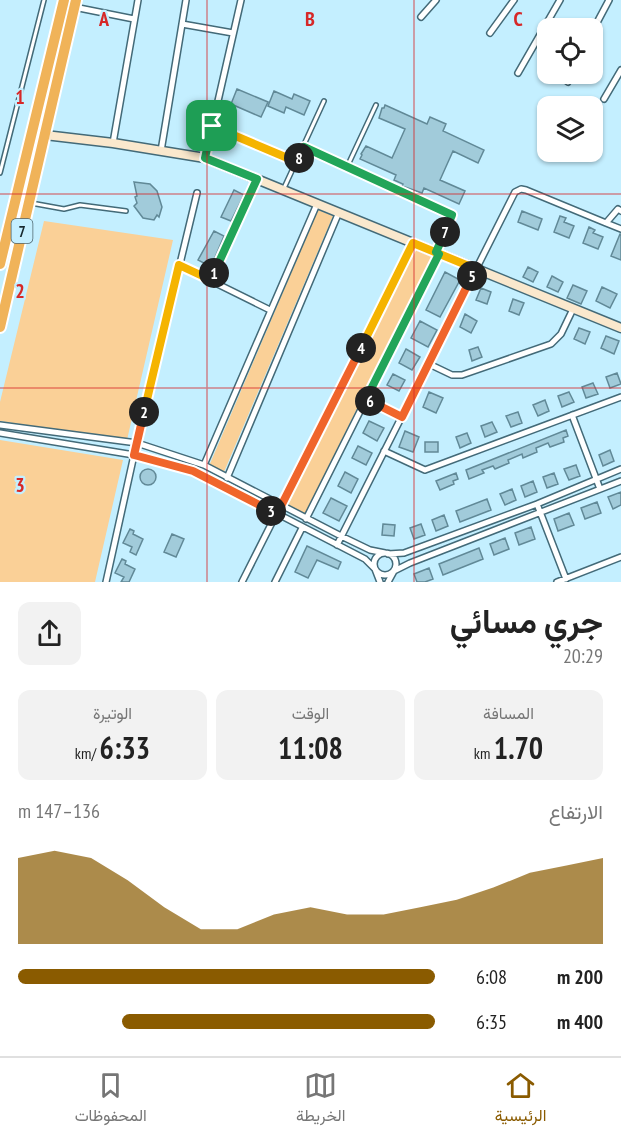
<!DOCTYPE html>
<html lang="ar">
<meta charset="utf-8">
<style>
body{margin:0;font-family:"PT Sans Narrow",Vazirmatn,sans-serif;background:#f2f2f2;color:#222;direction:rtl;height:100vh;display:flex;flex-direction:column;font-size:22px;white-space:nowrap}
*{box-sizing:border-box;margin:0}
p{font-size:20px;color:#767676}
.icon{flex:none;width:33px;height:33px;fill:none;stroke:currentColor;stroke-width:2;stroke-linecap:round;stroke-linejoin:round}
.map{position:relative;height:582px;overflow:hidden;direction:ltr}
.details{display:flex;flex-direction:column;background:#fff;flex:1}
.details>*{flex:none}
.tools{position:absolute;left:537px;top:18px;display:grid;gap:12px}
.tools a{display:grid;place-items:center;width:66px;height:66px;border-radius:12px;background:#fff;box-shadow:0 2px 4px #0004;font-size:30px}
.pin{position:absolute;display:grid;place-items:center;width:51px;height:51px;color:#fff;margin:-26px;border-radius:12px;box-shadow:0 3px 9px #0006}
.km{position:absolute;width:30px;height:30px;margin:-15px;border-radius:50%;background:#222;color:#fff;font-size:16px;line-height:30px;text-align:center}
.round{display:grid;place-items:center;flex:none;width:63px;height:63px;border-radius:12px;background:#f2f2f2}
.headline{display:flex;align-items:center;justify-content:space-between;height:102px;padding:0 18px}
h1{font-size:33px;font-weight:700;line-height:45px}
.figures{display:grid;grid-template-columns:repeat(3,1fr);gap:9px;height:102px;padding:6px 18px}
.figures div{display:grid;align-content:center;border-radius:12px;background:#f2f2f2;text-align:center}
.figures b{font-size:30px;font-weight:700}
.figures small{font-size:16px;font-weight:400}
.figures p{font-size:16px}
.chart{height:168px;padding:12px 18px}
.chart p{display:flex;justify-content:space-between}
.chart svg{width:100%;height:108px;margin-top:6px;fill:#8a5b00;opacity:.7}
ul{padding:0 18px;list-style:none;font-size:20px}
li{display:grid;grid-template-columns:96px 72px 1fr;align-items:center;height:45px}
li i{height:15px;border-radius:8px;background:#8a5b00}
.dock{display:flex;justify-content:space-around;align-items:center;height:84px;border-top:2px solid #e0e0e0;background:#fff;font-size:16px;color:#767676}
.dock a{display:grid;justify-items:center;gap:3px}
.dock .active{color:#8a5b00}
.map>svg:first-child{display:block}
</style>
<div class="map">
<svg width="621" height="582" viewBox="0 0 621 582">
<rect width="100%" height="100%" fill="#c4efff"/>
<path fill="#fad097" d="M318,210L333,216L224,472L209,466Z
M44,221L173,240L127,440L0,421V402Z
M415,248L432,257L305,514L287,506Z
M0,440L123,460L95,582H0Z"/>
<path fill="#a1cbda" stroke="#618997" stroke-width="1.5" d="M237,89L268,102L261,117L231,104Z
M274,91L292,99L294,94L310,101L304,115L286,107L284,113L268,106Z
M385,105L427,124L430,117L446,124L443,131L484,150L478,163L453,151L440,180L465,191L459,204L424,188L422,193L402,186L403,184L394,180L396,175L360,159L362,155L361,154L366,146L392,158L405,129L379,118L382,108H384Z
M134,182L150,184L157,191L162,207L159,217L157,215L154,220L143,218L134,206L137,203L135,197L137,196Z
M234,190L244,195L231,221L221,217Z
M522,211L542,219L538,230L518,222Z
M560,216L566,218L564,222L574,226L569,238L554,232Z
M589,227L595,230L593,233L603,237L598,249L583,243Z
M214,231L224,236L211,267L198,260Z
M620,234H621V260L611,256Z
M528,267L538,272L533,282L523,277Z
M445,272L460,280L440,317L426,310Z
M552,276L563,282L558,292L547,287Z
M573,285L587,291L581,304L567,298Z
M602,287L617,294L610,308L596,301Z
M481,288L491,292L487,304L476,300Z
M513,299L524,303L519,315L509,311Z
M465,314L477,321L471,333L460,327Z
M420,321L437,330L428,347L411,338Z
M579,328L590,332L585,344L574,339Z
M606,336L619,341L614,354L601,348Z
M478,347L482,357L472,361L469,350Z
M406,349L420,357L412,370L399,363Z
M617,373L621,384L610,388L606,377Z
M393,374L405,380L399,391L387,385Z
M593,383L598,394L586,398L582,387Z
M429,392L443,398L436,413L423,407Z
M569,392L574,402L562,407L558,396Z
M545,400L549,411L538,416L533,405Z
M518,412L522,423L511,427L506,416Z
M369,421L384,428L377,441L363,433Z
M492,422L497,432L485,437L481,426Z
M566,430L568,436L563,438L564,442L550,447L548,443L536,448L537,452L523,458L522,454L508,460L509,463L495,469L493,466L482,470L484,473L469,479L466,470Z
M405,431L419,437L413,452L399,447Z
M467,433L471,443L460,448L456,437Z
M425,442H438V452H425Z
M358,446L372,453L366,465L352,458Z
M610,450L614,461L603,466L599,455Z
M576,465L580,476L569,480L564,469Z
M140 477a8 8 0 1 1 16 0a8 8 0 1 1-16 0Z
M345,472L358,479L351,493L338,486Z
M456,473L458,479L453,481L454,484L440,490L436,481Z
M554,473L558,484L547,488L543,477Z
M533,481L537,492L525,497L521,486Z
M512,489L516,500L505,505L500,494Z
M621,492V505L613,509L608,497Z
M331,498L347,506L339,521L323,513Z
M487,499L491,510L460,522L456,511Z
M597,502L601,513L585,519L581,508Z
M569,513L574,525L558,531L554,519Z
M444,515L448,526L436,531L432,520Z
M383,524L395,525L394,536L382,535Z
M421,524L425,535L414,539L410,528Z
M531,527L535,539L519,545L515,533Z
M130,529L134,531L133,534L143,539L136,555L130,552L132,547L123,543Z
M172,534L184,539L176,557L164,552Z
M505,538L509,549L494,555L490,544Z
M307,546L341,562L338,569L317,560L308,578L295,572Z
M479,548L483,559L443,575L439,564Z
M122,559L126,561L125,564L135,569L129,582H121L124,577L115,573Z
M429,568L433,579L425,582H417L414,574Z"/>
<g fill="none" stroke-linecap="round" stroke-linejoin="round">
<defs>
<path id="lane" d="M212,126L296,162
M304,147L452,215L436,250
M347,167L376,105
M0,173L44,0
M284,188L324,101
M31,203L64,209L80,205L126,211"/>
<path id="street" d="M74,7L134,19
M421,17L436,0
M182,24L233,33
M592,32L609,0
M490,33L514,0
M518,73L560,0
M568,82L572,74
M604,99L621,70
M113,143L138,0
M161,151L186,0
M205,158L241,0
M606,223L621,229
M179,265L270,310
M211,280L257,179
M429,364L452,375H462L551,344L561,334L573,309
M366,399L402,417
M572,415L600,489
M0,425L137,443L204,465L341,536L370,550L385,553
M0,433L134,455L193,470L365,559L375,569L380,582
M384,451L425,470L621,397
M204,465L317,204
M227,478L339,212
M537,504L566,579
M306,519L439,254
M337,545L515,192L521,189L526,190L606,223L618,209L621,211
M374 564a11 11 0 1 1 22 0a11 11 0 1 1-22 0Z
M388,554L404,553L537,504L621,469
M106,582L134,455L197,193
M242,582L413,243
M275,582L302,528
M388,582L394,571L410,563L621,481
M557,582L621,557"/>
<path id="secondary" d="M45,135L113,143L205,158L621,328"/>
<path id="highway" d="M0,264L64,0
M0,327L76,0"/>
</defs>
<use href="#lane" stroke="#436a78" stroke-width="6"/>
<use href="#street" stroke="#436a78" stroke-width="8"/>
<use href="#secondary" stroke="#436a78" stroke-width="11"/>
<use href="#highway" stroke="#fff" stroke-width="14"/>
<use href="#lane" stroke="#fff" stroke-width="3"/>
<use href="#street" stroke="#fff" stroke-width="5"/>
<use href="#secondary" stroke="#fae8cd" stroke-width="8"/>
<use href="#highway" stroke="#f0b359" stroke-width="10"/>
</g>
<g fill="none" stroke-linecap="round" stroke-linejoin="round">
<defs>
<path id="split-1" d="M212,126L205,158L257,179L214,273"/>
<path id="split-2" d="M144,412L179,265L211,280L214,273"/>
<path id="split-3" d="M144,412L134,455L193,471L271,511"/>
<path id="split-4" d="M271,511L277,514L361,348"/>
<path id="split-5" d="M361,348L413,243L476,269L472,276"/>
<path id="split-6" d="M370,401L402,417L472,276"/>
<path id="split-7" d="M370,401L366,399L439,254L436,252L445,232"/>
<path id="split-8" d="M299,158L304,147L452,215L445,232"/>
<path id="split-9" d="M212,126L297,162L299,158"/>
</defs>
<use href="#split-1" stroke="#fff" stroke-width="12"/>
<use href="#split-2" stroke="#fff" stroke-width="12"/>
<use href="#split-3" stroke="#fff" stroke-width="12"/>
<use href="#split-4" stroke="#fff" stroke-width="12"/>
<use href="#split-5" stroke="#fff" stroke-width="12"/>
<use href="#split-6" stroke="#fff" stroke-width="12"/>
<use href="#split-7" stroke="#fff" stroke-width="12"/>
<use href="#split-8" stroke="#fff" stroke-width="12"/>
<use href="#split-9" stroke="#fff" stroke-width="12"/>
<use href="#split-1" stroke="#22a559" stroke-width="8"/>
<use href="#split-2" stroke="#f5b400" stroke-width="8"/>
<use href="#split-3" stroke="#f0652b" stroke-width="8"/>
<use href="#split-4" stroke="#f0652b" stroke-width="8"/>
<use href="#split-5" stroke="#f5b400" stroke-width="8"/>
<use href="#split-6" stroke="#f0652b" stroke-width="8"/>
<use href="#split-7" stroke="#22a559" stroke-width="8"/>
<use href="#split-8" stroke="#22a559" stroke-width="8"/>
<use href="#split-9" stroke="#f5b400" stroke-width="8"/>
</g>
<path fill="none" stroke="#d62828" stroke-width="1.5" stroke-opacity="0.55" d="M207,0V582M414,0V582M0,194H621M0,388H621"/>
<g text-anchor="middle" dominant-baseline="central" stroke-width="4.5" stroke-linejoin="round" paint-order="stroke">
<rect fill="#c4efff" stroke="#4c646d" stroke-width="1.5" x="11.5" y="219" width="21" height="24" rx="4.5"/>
<g font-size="15" font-weight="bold" fill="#18292f">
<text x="22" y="231">7</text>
</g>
</g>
<g font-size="20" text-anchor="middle" font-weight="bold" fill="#d62828" stroke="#c4efff" stroke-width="4.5" stroke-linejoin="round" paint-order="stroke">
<text x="104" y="26">A</text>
<text x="310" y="26">B</text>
<text x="518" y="26">C</text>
<text x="20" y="104">1</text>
<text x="20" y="298">2</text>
<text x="20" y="492">3</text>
</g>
</svg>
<div class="tools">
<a><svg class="icon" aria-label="locate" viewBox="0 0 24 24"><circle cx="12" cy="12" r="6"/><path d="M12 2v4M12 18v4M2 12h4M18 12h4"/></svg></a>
<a><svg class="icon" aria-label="layers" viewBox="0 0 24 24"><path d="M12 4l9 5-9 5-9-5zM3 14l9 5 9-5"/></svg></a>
</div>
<div class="pin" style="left:212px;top:126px;background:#1e9e55"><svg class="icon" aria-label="arrive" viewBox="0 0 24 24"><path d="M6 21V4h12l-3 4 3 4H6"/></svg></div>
<b class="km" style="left:214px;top:273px">1</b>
<b class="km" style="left:144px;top:412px">2</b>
<b class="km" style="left:271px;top:511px">3</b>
<b class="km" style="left:361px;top:348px">4</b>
<b class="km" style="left:472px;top:276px">5</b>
<b class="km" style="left:370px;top:401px">6</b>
<b class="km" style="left:445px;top:232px">7</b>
<b class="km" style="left:299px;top:158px">8</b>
</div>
<section class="details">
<div class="headline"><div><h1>جري مسائي</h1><p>20:29</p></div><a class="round"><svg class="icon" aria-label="share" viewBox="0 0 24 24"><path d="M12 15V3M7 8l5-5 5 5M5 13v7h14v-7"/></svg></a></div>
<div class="figures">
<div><p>المسافة</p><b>1.70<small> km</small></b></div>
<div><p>الوقت</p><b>11:08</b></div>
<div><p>الوتيرة</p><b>6:33<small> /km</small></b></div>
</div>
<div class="chart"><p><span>الارتفاع</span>136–147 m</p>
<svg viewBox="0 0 160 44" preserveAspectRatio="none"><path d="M0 44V9L10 6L20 9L30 18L40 29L50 38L60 38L70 32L80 29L90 32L100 32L110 29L120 26L130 21L140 15L150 12L160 9V44z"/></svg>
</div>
<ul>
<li><b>200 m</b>6:08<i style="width:100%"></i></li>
<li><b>400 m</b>6:35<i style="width:75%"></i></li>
</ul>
</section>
<nav class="dock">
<a class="active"><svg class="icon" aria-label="home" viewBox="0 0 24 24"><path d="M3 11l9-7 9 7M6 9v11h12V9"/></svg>الرئيسية</a>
<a><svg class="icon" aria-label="map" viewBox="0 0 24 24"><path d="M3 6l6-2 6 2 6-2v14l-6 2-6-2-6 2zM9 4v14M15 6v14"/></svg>الخريطة</a>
<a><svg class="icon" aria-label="saved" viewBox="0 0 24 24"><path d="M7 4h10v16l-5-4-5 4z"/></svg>المحفوظات</a>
</nav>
